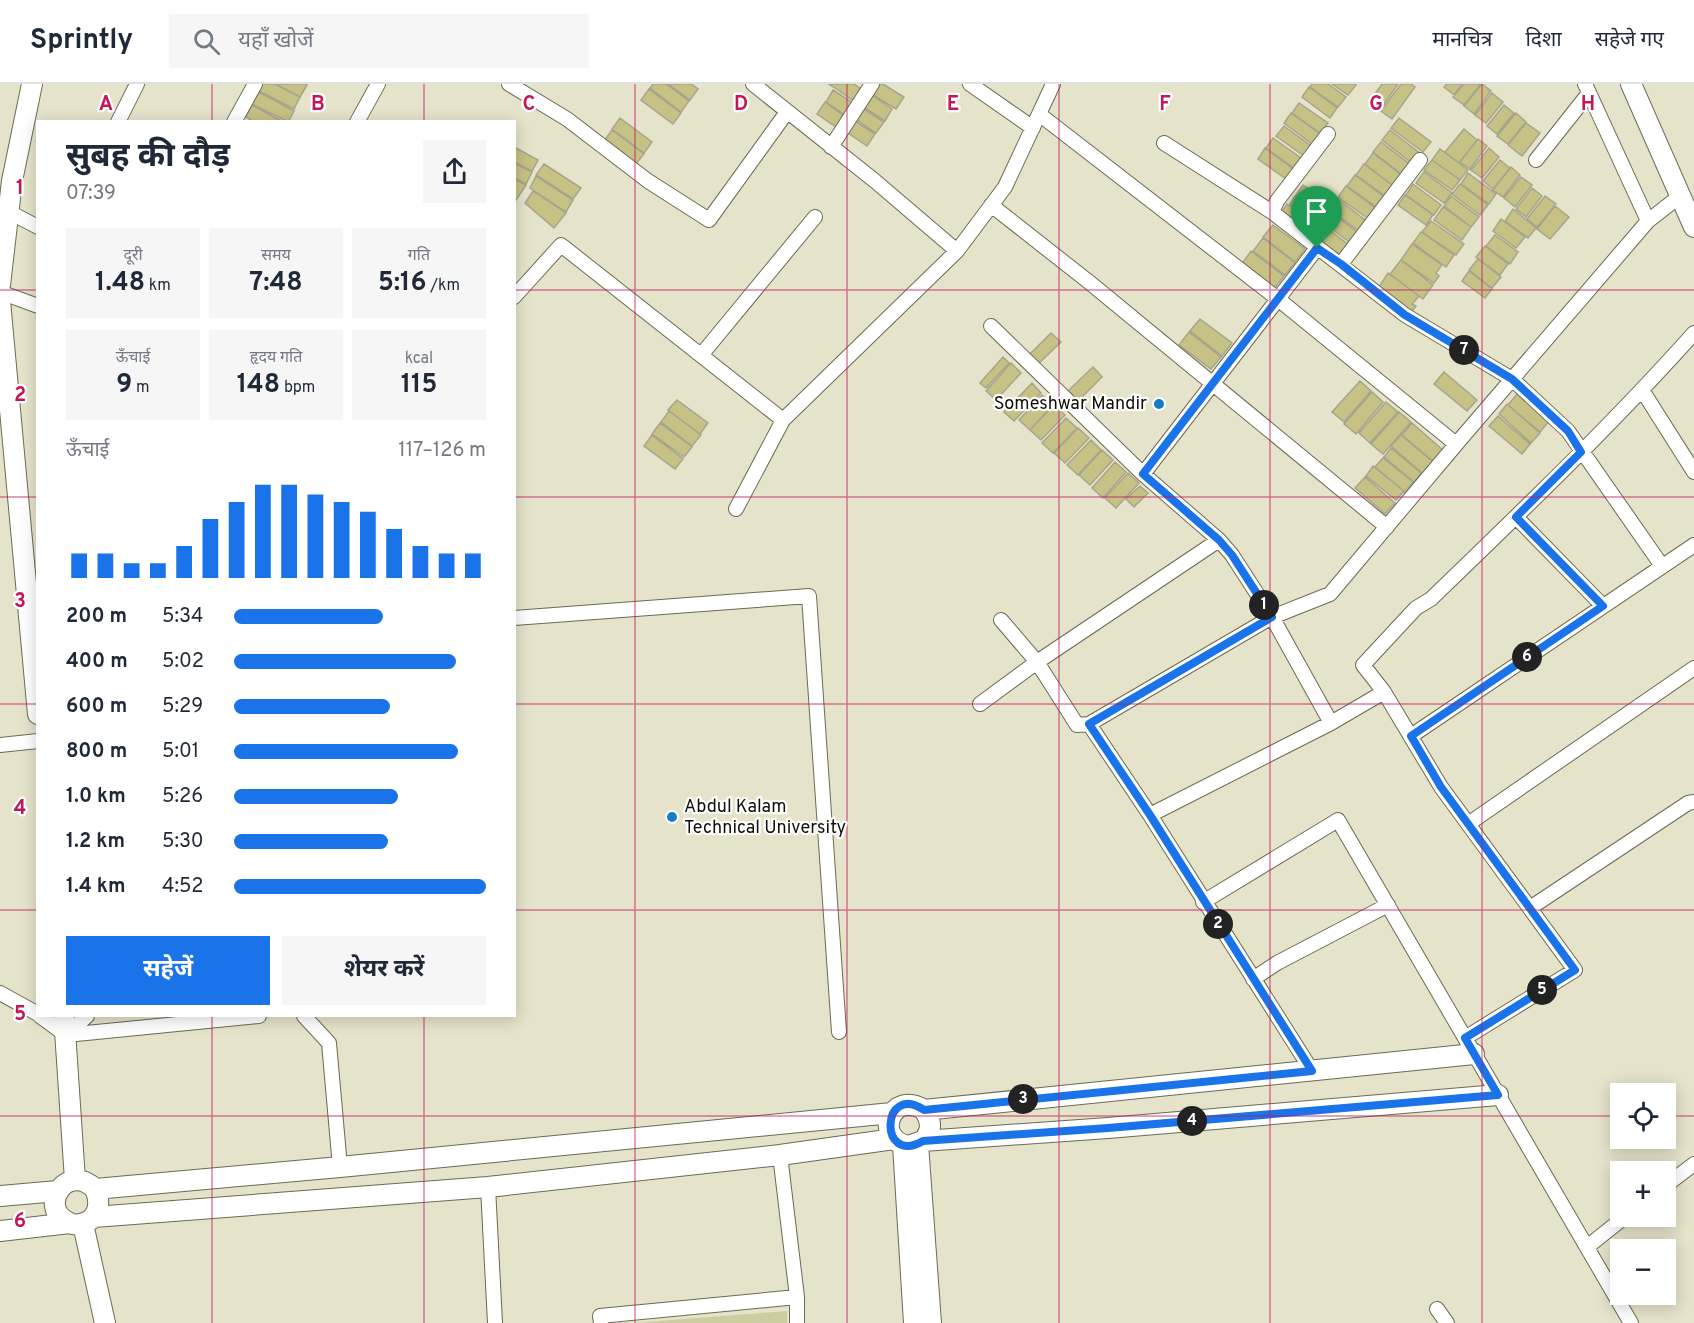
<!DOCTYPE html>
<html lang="hi">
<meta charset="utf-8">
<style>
body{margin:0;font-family:Overpass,"Noto Sans Devanagari",sans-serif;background:#f6f6f7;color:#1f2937;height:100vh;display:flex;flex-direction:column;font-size:22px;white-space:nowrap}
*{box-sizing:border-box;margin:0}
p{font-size:20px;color:#747a83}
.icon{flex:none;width:33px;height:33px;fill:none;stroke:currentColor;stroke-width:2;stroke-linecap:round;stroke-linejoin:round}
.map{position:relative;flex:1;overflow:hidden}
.sheet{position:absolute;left:36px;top:36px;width:480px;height:897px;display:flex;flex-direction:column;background:#fff;border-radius:0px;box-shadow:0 3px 15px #0003}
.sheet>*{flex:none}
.controls{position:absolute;left:1610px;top:999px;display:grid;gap:12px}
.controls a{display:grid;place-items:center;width:66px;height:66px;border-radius:0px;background:#fff;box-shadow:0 3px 15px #0003;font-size:30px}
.pin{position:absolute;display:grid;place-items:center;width:51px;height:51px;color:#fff;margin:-62px -26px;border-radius:50% 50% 50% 0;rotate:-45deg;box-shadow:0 0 6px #0007}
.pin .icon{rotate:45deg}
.km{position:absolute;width:30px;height:30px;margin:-15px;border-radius:50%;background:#222;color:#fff;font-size:16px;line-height:30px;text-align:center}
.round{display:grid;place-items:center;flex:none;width:63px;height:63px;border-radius:0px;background:#f6f6f7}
.headline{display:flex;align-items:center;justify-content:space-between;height:102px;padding:0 30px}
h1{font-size:33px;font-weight:700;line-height:45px}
.metrics{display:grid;grid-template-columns:repeat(3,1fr);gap:9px;height:102px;padding:6px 30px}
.metrics div{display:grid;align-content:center;border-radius:0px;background:#f6f6f7;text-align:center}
.metrics b{font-size:26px;font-weight:700}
.metrics small{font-size:16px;font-weight:400}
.metrics p{font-size:16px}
.chart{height:168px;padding:12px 30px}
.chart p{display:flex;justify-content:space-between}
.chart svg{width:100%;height:108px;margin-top:6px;stroke:#1a73e8;stroke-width:6}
.primary-button{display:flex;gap:12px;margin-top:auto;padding:12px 30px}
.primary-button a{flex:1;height:69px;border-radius:0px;background:#1a73e8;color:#fff;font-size:24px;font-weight:700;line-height:69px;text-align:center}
.primary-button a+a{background:#f6f6f7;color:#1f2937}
ul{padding:0 30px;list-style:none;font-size:20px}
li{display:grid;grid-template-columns:96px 72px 1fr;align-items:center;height:45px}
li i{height:15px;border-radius:8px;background:#1a73e8}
header{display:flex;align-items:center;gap:36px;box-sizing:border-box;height:84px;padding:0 30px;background:#fff;border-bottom:2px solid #e0e1e3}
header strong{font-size:28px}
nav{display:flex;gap:33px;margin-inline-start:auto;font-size:21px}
.search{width:420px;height:54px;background:#f6f6f7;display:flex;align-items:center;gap:15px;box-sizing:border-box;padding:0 21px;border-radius:0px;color:#747a83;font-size:22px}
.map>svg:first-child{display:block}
</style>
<header>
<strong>Sprintly</strong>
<div class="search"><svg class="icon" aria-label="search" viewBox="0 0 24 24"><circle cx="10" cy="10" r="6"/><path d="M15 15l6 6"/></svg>यहाँ खोजें</div>
<nav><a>मानचित्र</a><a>दिशा</a><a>सहेजे गए</a></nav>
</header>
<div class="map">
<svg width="1694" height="1239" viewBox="0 0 1694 1239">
<rect width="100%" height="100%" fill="#e5e3ca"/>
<path fill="#cecca1" d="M787,1227V1239H633Z"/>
<path fill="#c6c285" stroke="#a6a58c" stroke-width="1.5" d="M262,0H275L300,13L294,25L259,7Z
M276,0H305L307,1L300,13Z
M653,0H666L689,17L681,28L650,4Z
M668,0H691L698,5L690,16Z
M829,0H854L861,5L854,17Z
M880,0H883L904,13L896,25L873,11Z
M1312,0H1328L1346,13L1338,23L1310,3Z
M1332,0H1354L1356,1L1348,11Z
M1382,0H1398L1380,26L1369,18Z
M1401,0H1411L1415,3L1392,35L1381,27Z
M1447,0H1462L1454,11L1444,3Z
M1464,0H1481L1464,21L1453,13Z
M1482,0L1491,7L1474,30L1464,22Z
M1309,3L1337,24L1330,34L1302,13Z
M649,5L681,29L673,40L641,16Z
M833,6L853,19L845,31L826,18Z
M259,8L294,27L288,38L252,20Z
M1492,9L1503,18L1486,39L1475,31Z
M873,12L892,25L885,37L865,24Z
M825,18L844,32L836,43L817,30Z
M1299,19L1328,39L1320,49L1292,29Z
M252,21L283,38H254L246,33Z
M1504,21L1514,29L1497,50L1487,42Z
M864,25L884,38L876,49L857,36Z
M1291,29L1320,50L1312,60L1284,39Z
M1516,29L1526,38L1508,60L1497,52Z
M620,34L652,58L644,69L612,45Z
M1399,34L1431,58L1423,68L1391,44Z
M855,37L875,50L867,62L848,49Z
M1526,39L1540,49L1522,72L1508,61Z
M1284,42L1311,62L1304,72L1276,52Z
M1464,45L1477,56L1459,79L1445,68Z
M612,46L644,70L635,81L604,57Z
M1390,46L1421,70L1413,80L1382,56Z
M1273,54L1301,74L1294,84L1266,64Z
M1478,55L1487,62L1470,85L1460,78Z
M1381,58L1412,82L1404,92L1373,68Z
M514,63L538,76L532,87L514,78Z
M1265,64L1293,85L1286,95L1258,75Z
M1489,64L1499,73L1482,94L1471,86Z
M1440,65L1468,86L1460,96L1432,76Z
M1373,69L1404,93L1396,104L1365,80Z
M1432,76L1460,96L1452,106L1424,86Z
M1500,76L1510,84L1493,105L1483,97Z
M514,79L532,88L526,100L514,94Z
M544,80L581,104L573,115L536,91Z
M1364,80L1396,104L1388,114L1356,91Z
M1511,83L1520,91L1503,113L1493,106Z
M1424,88L1452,109L1444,119L1416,99Z
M1468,89L1496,110L1489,120L1461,100Z
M1355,91L1387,115L1379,125L1347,102Z
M536,92L573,116L566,128L530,104Z
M1521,93L1532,101L1515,123L1504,114Z
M514,95L526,101L516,116L514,115Z
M1413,100L1441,121L1434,131L1406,111Z
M1460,100L1488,121L1480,131L1452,110Z
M1303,101L1330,119L1323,129L1296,111Z
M1346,102L1378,126L1370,136L1338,113Z
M1532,104L1542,112L1526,133L1516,125Z
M533,107L566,129L554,144L525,119Z
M1405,111L1433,131L1426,141L1398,121Z
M1295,112L1320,131L1315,138L1290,120Z
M1451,112L1479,133L1471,143L1444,122Z
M1545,112L1556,120L1537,143L1527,135Z
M1338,115L1369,139L1362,149L1330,126Z
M1287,120L1314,138L1307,148L1280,130Z
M1555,122L1569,133L1550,155L1537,145Z
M1443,123L1471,143L1462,156L1434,136Z
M1513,125L1536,144L1528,154L1505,137Z
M1328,126L1360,150L1352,160L1320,136Z
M1501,135L1525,153L1516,164L1493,147Z
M1318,137L1350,162L1341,174L1308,150Z
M1431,137L1464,160L1456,171L1422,148Z
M1273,141L1305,165L1295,178L1263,153Z
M1421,148L1454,171L1446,183L1413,159Z
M1495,151L1518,168L1510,180L1486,162Z
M1263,154L1295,179L1285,191L1253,167Z
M1412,160L1442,181L1436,189L1439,192L1434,199L1401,176Z
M1485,162L1508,180L1500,191L1476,173Z
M1251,167L1284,192L1274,205L1242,180Z
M1478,175L1501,193L1492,204L1469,186Z
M1401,176L1433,201L1423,215L1390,190Z
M1469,187L1492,205L1485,214L1462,197Z
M1388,189L1419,212L1412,220L1416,222L1410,230L1377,206Z
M1200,235L1232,259L1222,272L1190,247Z
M1189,248L1221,273L1211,285L1179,261Z
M1051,249L1061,258L1036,282L1027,273Z
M1003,273L1009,279L986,304L980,299Z
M1011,279L1021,289L996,316L986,307Z
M1093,283L1102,293L1078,317L1068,307Z
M1444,288L1477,316L1467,327L1434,300Z
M1360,297L1371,307L1344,338L1332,328Z
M1032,299L1041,309L1014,337L1004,328Z
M1372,308L1383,318L1356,350L1344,340Z
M1518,309L1550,336L1540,348L1508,321Z
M1042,311L1053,321L1030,346L1019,336Z
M677,316L708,339L700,350L668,326Z
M1386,318L1398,328L1370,359L1359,349Z
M1507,320L1540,349L1531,359L1499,330Z
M1054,321L1065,331L1041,356L1030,346Z
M669,327L701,351L692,362L661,338Z
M1399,328L1411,338L1383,370L1371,360Z
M1498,332L1530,360L1522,370L1489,342Z
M1066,334L1077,344L1053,369L1042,359Z
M660,339L692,363L684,373L652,350Z
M1412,339L1444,367L1434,378L1402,351Z
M1078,344L1089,354L1065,379L1054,369Z
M652,351L683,375L675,385L644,362Z
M1401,351L1433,378L1423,390L1391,362Z
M1091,356L1101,366L1078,391L1067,381Z
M1391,364L1421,389L1414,398L1384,373Z
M1102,366L1113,376L1090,401L1079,391Z
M1383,374L1413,398L1405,408L1375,383Z
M1115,378L1126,388L1103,414L1092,404Z
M1373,382L1404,407L1396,416L1366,392Z
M1128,389L1139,399L1116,424L1105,414Z
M1365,393L1395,419L1385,430L1355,404Z
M1140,402L1148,409L1134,423L1126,415Z"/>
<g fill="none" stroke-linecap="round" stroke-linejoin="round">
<defs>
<path id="street" d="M509,0L567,35L648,97L709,136L787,28
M753,0L875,97L957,167
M970,0L1033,44
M1039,30L1278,215L1317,164
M118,38L137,0
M234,38L255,0
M357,38L378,0
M1164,59L1272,128L1405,231L1512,295L1568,347L1662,482
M831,63L872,0
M1536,76L1589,9
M991,121L1089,198L1387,443
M9,128L38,143
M1272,128L1277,117L1328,50
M1648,137L1680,112
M1341,180L1420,76
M0,208L38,222
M514,213L561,161L783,336L957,167L1005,103L1053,0
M991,242L1143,390L1219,456L1232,471L1272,533L1331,639L1384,608
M702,270L815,133
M1642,306L1694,388
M1143,390L1278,215L1456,360
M736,425L783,336
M1516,433L1603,522
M1219,456L1037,578L1077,641L1089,640L1272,533L1330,510L1464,351L1648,137L1585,0
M514,534L809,512L839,948
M980,620L1037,578L1001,536
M1089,640L1150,731L1312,987
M1411,652L1694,461
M0,661L38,657
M1150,731L1331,639
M1468,740L1694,584
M1203,818L1338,736L1631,1239
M1530,824L1688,719L1694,718
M1253,895L1277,879L1388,821
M0,909L38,930
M40,932L66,951L259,932
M304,932L329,959L340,1083
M66,951L87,932
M1465,954L1575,886L1441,703L1384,608L1363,581L1416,524L1431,515C1521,428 1611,342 1694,249
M780,1071L797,1213V1239
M1665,1102L1694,1080
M488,1103L495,1239
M1587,1163L1626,1132
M1437,1225L1447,1239
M601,1239L600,1232L797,1213"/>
<path id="secondary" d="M1631,0L1694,143
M0,201L12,97L32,0
M0,217L38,630
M64,932L75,1096
M924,1026C932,1037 932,1047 923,1057L908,1062C872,1054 892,1005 924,1026L1474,970
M923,1057L1108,1044L1498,1011
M918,1060L931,1239
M903,1061L914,1239
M95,1105C101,1118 99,1134 84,1139C78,1141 71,1141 66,1137C38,1121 68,1078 95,1105L340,1083L892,1029
M0,1112L58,1107
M94,1133L488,1103L780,1071L894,1055
M83,1140L105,1239
M0,1147L70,1139"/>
</defs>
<use href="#street" stroke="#6b6a53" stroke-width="16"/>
<use href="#secondary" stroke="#6b6a53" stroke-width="22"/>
<use href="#street" stroke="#fff" stroke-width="14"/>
<use href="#secondary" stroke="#fff" stroke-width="20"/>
</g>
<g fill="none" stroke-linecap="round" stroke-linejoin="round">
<defs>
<path id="route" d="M1317,164L1341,180L1405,231L1512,295L1568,347L1581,368L1516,433L1603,522L1411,652L1441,703L1575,886L1465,954L1498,1011L1108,1044L923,1057C878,1083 881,997 924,1026L1312,987L1150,731L1089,640L1272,533L1232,471L1219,456L1143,390Z"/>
</defs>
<use href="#route" stroke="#fff" stroke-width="12"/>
<use href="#route" stroke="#1a73e8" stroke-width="8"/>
</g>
<path fill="none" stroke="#c2185b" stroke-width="1.5" stroke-opacity="0.55" d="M212,0V38M424,0V38M635,0V1239M847,0V1239M1059,0V1239M1270,0V1239M1482,0V1239M0,206H38M514,206H1694M0,413H38M514,413H1694M0,620H38M514,620H1694M0,826H38M514,826H1694M212,932V1239M424,932V1239M0,1032H1620M1665,1032H1694"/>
<g fill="#157cc7" stroke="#fff" stroke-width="2">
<circle cx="1159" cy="320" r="6"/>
<circle cx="672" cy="733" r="6"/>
</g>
<g text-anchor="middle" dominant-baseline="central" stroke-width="4.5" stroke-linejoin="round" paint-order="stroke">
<g font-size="18" fill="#0f0f07" stroke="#fff" text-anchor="end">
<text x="1147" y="320">Someshwar Mandir</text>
<text x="684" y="723" text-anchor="start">Abdul Kalam<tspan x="684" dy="21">Technical University</tspan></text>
</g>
</g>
<g font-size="20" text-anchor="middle" font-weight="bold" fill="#c2185b" stroke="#fff" stroke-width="4.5" stroke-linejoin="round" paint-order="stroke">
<text x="106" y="26">A</text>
<text x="318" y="26">B</text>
<text x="529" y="26">C</text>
<text x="741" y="26">D</text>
<text x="953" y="26">E</text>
<text x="1165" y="26">F</text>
<text x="1376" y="26">G</text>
<text x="1588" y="26">H</text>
<text x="20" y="110">1</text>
<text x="20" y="317">2</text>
<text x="20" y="523">3</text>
<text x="20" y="730">4</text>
<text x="20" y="936">5</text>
<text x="20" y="1143">6</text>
</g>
</svg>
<div class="controls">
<a><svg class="icon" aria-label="locate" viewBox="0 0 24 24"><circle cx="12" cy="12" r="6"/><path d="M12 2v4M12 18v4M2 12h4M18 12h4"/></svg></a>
<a>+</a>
<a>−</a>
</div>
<div class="pin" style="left:1317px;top:164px;background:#1e9e55"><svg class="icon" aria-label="arrive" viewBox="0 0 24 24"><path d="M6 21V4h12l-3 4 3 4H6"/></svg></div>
<b class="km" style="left:1264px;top:521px">1</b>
<b class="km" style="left:1218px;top:840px">2</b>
<b class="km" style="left:1023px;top:1015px">3</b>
<b class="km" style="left:1192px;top:1037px">4</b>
<b class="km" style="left:1542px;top:906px">5</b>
<b class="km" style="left:1527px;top:573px">6</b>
<b class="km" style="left:1464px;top:266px">7</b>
<section class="sheet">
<div class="headline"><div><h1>सुबह की दौड़</h1><p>07:39</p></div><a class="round"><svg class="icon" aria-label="share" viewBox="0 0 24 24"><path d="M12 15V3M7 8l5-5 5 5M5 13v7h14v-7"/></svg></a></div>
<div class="metrics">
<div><p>दूरी</p><b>1.48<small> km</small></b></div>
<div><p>समय</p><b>7:48</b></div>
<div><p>गति</p><b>5:16<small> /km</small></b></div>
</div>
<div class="metrics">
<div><p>ऊँचाई</p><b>9<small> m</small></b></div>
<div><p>हृदय गति</p><b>148<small> bpm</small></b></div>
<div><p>kcal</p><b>115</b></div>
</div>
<div class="chart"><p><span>ऊँचाई</span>117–126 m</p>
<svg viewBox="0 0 160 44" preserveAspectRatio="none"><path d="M5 44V34M15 44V34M25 44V38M35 44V38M45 44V31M55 44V20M65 44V13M75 44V6M85 44V6M95 44V10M105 44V13M115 44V17M125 44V24M135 44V31M145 44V34M155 44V34"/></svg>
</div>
<ul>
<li><b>200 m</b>5:34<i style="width:59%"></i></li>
<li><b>400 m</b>5:02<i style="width:88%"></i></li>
<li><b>600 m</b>5:29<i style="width:62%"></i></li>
<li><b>800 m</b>5:01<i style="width:89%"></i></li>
<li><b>1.0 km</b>5:26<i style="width:65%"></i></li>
<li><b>1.2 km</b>5:30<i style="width:61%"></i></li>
<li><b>1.4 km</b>4:52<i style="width:100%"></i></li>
</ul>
<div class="primary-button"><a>सहेजें</a><a>शेयर करें</a></div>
</section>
</div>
